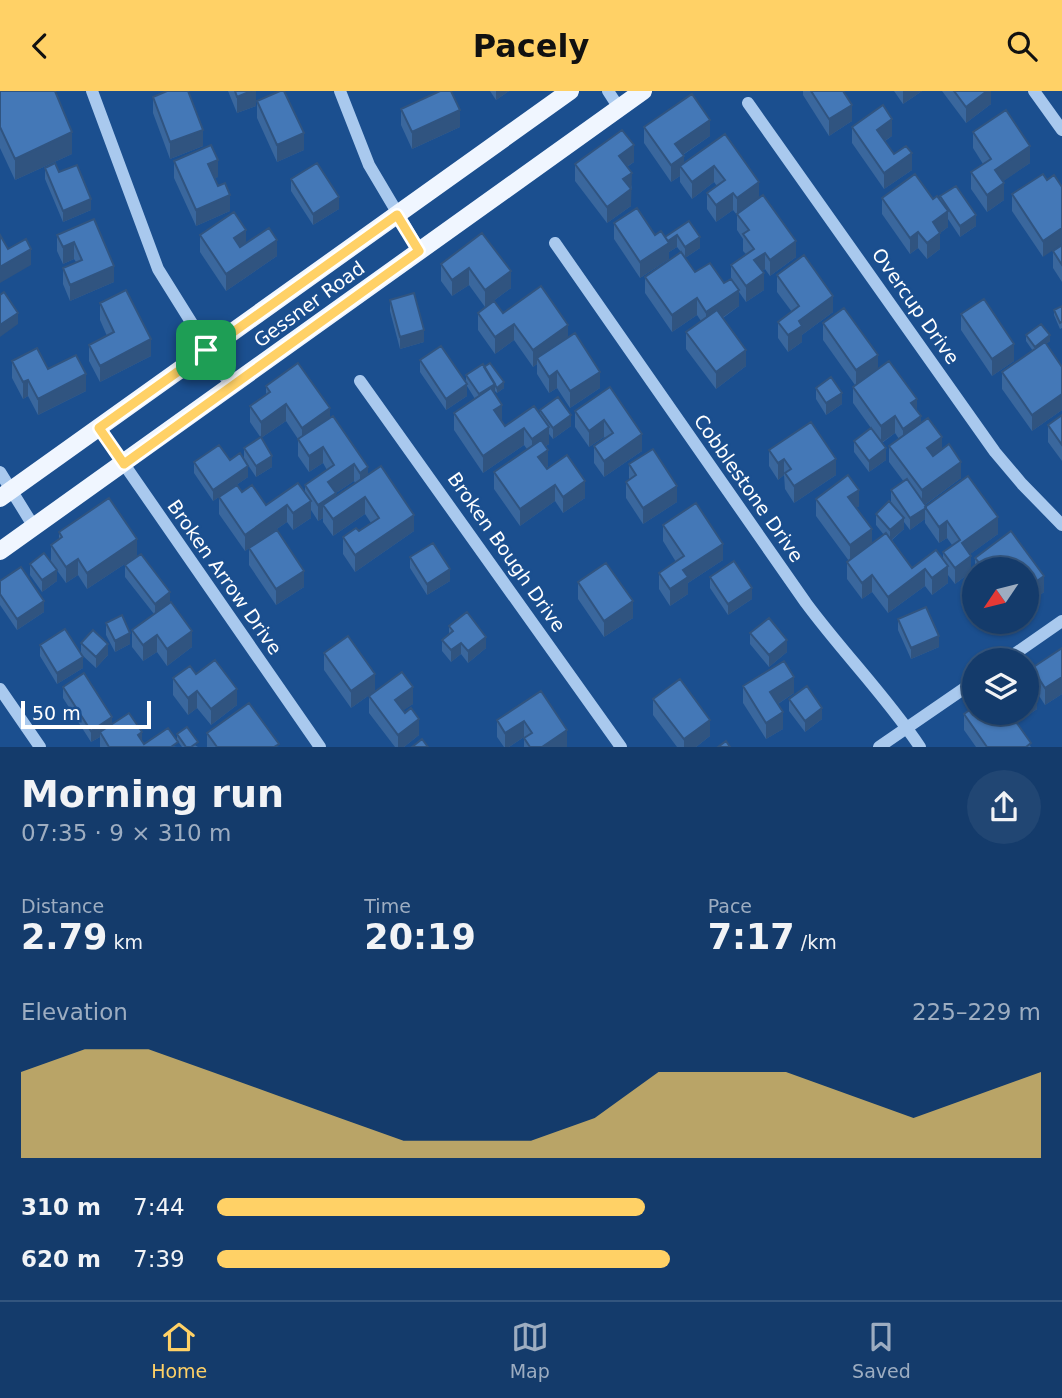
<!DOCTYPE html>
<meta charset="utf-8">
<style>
body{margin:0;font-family:"DejaVu Sans",sans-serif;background:#214673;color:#f1f3f6;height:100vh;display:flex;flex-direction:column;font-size:26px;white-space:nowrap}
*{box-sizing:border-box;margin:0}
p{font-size:23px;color:#9dadc1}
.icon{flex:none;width:38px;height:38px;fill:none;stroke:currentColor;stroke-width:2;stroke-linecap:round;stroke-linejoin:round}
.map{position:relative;height:656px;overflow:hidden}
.panel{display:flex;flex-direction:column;background:#143b6b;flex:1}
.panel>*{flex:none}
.needle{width:46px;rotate:235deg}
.buttons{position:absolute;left:962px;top:466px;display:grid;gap:14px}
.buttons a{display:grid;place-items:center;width:77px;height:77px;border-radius:50%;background:#143b6b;box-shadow:0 2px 5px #0004,0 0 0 2px #33557e;font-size:35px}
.scale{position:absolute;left:21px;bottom:18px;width:130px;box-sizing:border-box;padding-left:7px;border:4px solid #fff;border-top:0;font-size:19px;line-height:24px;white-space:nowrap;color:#fff;-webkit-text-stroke:5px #1b4f8f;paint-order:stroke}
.pin{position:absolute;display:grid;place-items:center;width:60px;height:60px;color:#fff;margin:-30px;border-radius:14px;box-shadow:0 4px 10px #0006}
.round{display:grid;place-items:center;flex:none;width:74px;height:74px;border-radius:37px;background:#214673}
.summary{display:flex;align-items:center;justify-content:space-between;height:119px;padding:0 21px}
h1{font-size:38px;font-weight:600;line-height:52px}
.figures{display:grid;grid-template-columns:repeat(3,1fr);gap:10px;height:119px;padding:7px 21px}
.figures div{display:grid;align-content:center}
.figures b{font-size:35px;font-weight:600}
.figures small{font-size:19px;font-weight:400}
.figures p{font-size:19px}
.chart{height:196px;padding:14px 21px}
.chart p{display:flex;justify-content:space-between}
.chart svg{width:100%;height:126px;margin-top:7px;fill:#ffd166;opacity:.7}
ul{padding:0 21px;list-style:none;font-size:23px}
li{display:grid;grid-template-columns:112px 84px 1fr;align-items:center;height:52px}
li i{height:18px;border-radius:9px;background:#ffd166}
header{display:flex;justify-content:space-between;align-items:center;height:91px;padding:0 21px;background:#ffd166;color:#111;font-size:32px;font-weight:600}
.dock{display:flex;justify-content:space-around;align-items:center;height:98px;border-top:2px solid #33557e;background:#143b6b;font-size:19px;color:#9dadc1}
.dock a{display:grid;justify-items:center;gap:4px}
.dock .selected{color:#ffd166}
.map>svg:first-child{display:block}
</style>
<header><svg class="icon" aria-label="back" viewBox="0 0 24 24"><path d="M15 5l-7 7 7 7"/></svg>Pacely<svg class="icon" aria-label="search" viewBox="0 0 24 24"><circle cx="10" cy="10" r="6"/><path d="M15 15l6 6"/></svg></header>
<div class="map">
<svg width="1062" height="656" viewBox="0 0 1062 656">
<rect width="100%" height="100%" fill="#1b4f8f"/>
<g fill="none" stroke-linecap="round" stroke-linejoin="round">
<path stroke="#a9c9ee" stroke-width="12" d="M92,0L158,178L231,295
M340,0L369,74L420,160
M608,0L619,17
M1034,0L1062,39
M748,12L995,361L1022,393L1062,434
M555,152L806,512C843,562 886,605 920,656
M360,290L621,656
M99,337L320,656
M0,381L34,436
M1006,569L1062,530
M0,598L40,656
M879,656L975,590"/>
<path stroke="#f0f6ff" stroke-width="18" d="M0,407L570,0
M0,460L643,0"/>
</g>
<path fill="#3a679d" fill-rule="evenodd" d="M0,0L72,63L15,89L0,57Z
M228,0H256V15L237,22Z
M490,0H509L496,9Z
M803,0H843L852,30L829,45L803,4Z
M894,0H922L903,13Z
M942,0H991V13L966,32Z
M153,6L203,55L170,68L153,22Z
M257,10L304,59L277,71L257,27Z
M401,18L460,36L412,58L401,34Z
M644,36L710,45L683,64L684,72L725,43L759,106L796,166L770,185L765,178L762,180L764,199L746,211L739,201V215L723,227L746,275L716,298L686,258V241L701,230L697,224L672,241L645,202V186L681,161L677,156L669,161V168L640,187L614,148V132L665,146L689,130L700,157L685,167L695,181L724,192L731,188V174L746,163L743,160V148L737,139V124L733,119L716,131L707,118V102L717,95L714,91L692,108L680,91V85L671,91L644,52Z
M852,36L892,45L885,50L894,63L912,79L884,98L852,52Z
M973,41L1030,72L1003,90L1004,109L987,121L971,98V81L983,73L973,57Z
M174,70L218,86L214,87L230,120L196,135L174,87Z
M634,71L627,76L632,98L631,99V115L607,132L575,90V73Z
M45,77L59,81L91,119L63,131L45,88Z
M291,88L339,118L313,134L291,100Z
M1047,89L1043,166L1012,120V103Z
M940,105L976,135L960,146L948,128V136L940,142V158L927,168L918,157L910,163L882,123V107L933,108L940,109Z
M94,128L114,191L70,210L63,193V177L76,171L74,168L63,173L57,160V144Z
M200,144L277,165L226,200L200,161Z
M1062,154V191L1053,177V160Z
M441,173L511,180V197L485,216L469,194L452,205L441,190Z
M777,184L833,221L802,244V251L788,261L778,247V231L792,221L777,201Z
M390,209L424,251L400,258L390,220Z
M100,212L151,265L100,291L89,270V254L107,245L100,229Z
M1062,215V237L1060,238L1054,224V219Z
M478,222H503L568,246L600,297L570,317L557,297L549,302L537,283V273L533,276L514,249L495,263L478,239Z
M961,223L1014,270L992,285L961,239Z
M823,232L878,278L917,320L921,332L942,359L961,387L925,414L926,415L998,443L970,463L971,481L955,493L948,484V492L932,504L925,495L888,522L872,501L862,508L847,488V471L849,470L816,425V408L859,415L856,417L872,453L884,444L876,434V423L894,416L891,411V399L904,391L889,371V355L899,348L895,342L882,352L886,369L869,381L854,361V350L871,337L853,312V296L855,294L823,249ZM925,428V432L939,452L947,447L952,454L943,461V468L912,477L892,449L904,438V431L910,439Z
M1026,244L1050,250L1046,253L1062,276V319L1032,340L1002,298V281L1033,260L1026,250Z
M420,269L466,293V284L504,297L497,302L495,300V303L502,331L505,335L540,323V319L571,335L553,348L549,343V353L546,355L548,375L546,377L585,407L563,422L555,410L520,435L494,398V381L527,358L524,354L483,382L454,339V322L475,308L467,295V305L446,319L420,281Z
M12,270L48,278L86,300L38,324L28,305L23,308L12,287Z
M266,295L330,327L368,384L414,440L355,481L343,463V446L359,440L371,432L365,423L333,445L323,431V427L318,430L311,419V427L293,439L287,431L245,460L219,423V406L242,401L266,414L305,402V394L327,379L323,372L309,381L298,365V348L286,330L261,347L250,331V315L266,304ZM354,390L355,392L336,406V402Z
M610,296L642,360L604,386L594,372V355L605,347L604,346L589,356L575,336V320Z
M816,297L842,313L826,324L816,308Z
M1062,324V370L1048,351V334Z
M244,357L272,376L256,386L244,368Z
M769,359L836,384L794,412L785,398L784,384L778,389L769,375Z
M230,369L248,386L213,410L194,382V371Z
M629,373L677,411L643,433L626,407V391L629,389Z
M663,434L723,469L688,492V503L670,515L659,498V482L676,471L663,450Z
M1011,440L1044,501L1027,514V478H975V467Z
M59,441L137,465L87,498L78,484L66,492L51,471V454L59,449Z
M249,457L304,496L276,514L249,474Z
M410,466L450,490L427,504L410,477Z
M30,473L57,490L42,501L30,484Z
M125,474L170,512L192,556L167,575L157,561L143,570L132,556V539L154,523L125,486Z
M710,486L752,508L728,524L710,497Z
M0,490L44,521L17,539L0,514Z
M578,491L633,527L604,546L578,508Z
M898,528L939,556L911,568L898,539Z
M106,532L130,553L115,561L106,544Z
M449,535L486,557L468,572L461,563L451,571L442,560V549L449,544Z
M750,542L787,561L769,576L750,553Z
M81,552L108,564L96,577L81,563Z
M40,554L83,577L57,593L40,565Z
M1062,557V603L1045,614L1032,594V577Z
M324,562L375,600L351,617L324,579Z
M173,587L237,614L211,634L197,617L188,624L173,604Z
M743,595L794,602L778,613L783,638L766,648L743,612Z
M63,596L112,633L142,651L144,653L178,656H100V646L91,651L63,607Z
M541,600L567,655L524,656V646L509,656H504L497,646V629Z
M369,605L413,613L403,619L419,644L404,656H395L369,622Z
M653,608L710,645L696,656H677L653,624Z
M789,608L822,628L805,641L789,620Z
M1037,618L1017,632L1031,656H976L964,639V623Z
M207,642L279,656H207Z
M177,643L198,656H182L177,649Z"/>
<path fill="#305480" d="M251,0H256V15L237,22V6Z
M496,0H509L496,9Z
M903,0H922L903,13Z
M987,0H991V13L966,32V16Z
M852,14V30L829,45V28Z
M460,19V36L412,58V41Z
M892,28V45L877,55V39Z
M710,29V45L675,69V53Z
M203,39V55L170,68V51Z
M72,41V63L15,89V68Z
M304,42V59L277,71V54Z
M634,54V71L619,81V65Z
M1030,55V72L995,96V79Z
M912,62V79L884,98V82Z
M684,65V80L680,75V85L671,91V74Z
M218,69V86L208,90V73Z
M714,75V91L692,108V91Z
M632,82L631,115L607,132V116L623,88Z
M759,91V108L737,124V107Z
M1004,92V109L987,121V104Z
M733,102V119L716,131V114Z
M230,104V120L196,135V119Z
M339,106V118L313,134V123Z
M91,108V119L63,131V120Z
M948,120V136L940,142V158L927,168V152L933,131Z
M976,124V135L960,146V135Z
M1062,137V153L1043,166V150Z
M246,139V156L234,164V147Z
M918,141V157L910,163V147Z
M677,144V156L669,161V168L640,187V171Z
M700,146V157L685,167V156Z
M277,149V165L226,200V183Z
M796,150V166L770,185V169Z
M74,151V168L63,173V156Z
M31,158V174L0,192V176Z
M765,162V178L754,186V169Z
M114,175V191L70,210V194Z
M469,177V194L452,205V189Z
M511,180V197L485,216V199Z
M764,182V199L746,211V195Z
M739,199V215L706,238V221Z
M833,205V221L802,244V251L788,261V244L799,230Z
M697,207V224L672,241V224Z
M18,222V233L0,246V234Z
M514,233V249L495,263V246Z
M568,234V251L537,267V273L533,276V259Z
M424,239V251L400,258V246Z
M1050,244V250L1035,262V256Z
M151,248V265L100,291V275Z
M1014,253V270L992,285V268Z
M746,259V275L716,298V281Z
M878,264V280L856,296V279Z
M557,280V297L549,302V286Z
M600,281V297L570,317V300Z
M86,283V300L38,324V308Z
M28,289V305L23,308V291Z
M504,291V297L497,302V297Z
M467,293V305L446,319V308Z
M495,293V304L479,315V303Z
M842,302V313L826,324V312Z
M1062,303V319L1032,340V324Z
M917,308V325L911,312Z
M286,313V330L261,347V331Z
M502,314V330L494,336V319Z
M330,317V333L302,353V337Z
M571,324V335L553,348V337Z
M895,325V342L881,352V335Z
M921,325V342L903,354V338Z
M604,329V346L589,356V340Z
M549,336V353L532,364V348Z
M524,337V354L483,382V365Z
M642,343V360L604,386V370Z
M942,346V363L927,373V357Z
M323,356V372L309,381V365Z
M886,357V369L869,381V370Z
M548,359V375L538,382V366Z
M272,365V376L256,386V375Z
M784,368V384L778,389V372Z
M836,368V384L794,412V395Z
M961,371V387L922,416V399Z
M354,373V390L336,402V418L323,414V427L318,430V414L328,391Z
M248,375V386L213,410V399Z
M368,376V393L360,399V382Z
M585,390V407L563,422V406Z
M555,394V410L520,435V418Z
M677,395V411L643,433V417Z
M859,399V415L848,423V406Z
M365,406V423L333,445V428Z
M311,410V427L293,439V422Z
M287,414V431L245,460V444Z
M925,417V428L910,439V427Z
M414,424V440L355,481V464Z
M998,426V443L962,469V452Z
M904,427V438L890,450V439Z
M947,430V447L939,452V436Z
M872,438V454L850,471V454Z
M137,448V465L87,498V482Z
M723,453V469L688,492V503L670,515V498L683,479Z
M971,465V481L955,493V477Z
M78,468V484L66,492V476Z
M948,475V492L932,504V487Z
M450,478V490L427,504V493Z
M925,478V495L888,522V506Z
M57,479V490L42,501V489Z
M304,480V496L276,514V498Z
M872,484V501L862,508V492Z
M1044,485V501L1027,514V497Z
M752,497V508L728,524V513Z
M170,501V512L155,524V513Z
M44,510V521L17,539V528Z
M633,510V527L604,546V530Z
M192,540V556L167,575V558Z
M130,542V553L115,561V550Z
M157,544V561L143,570V554Z
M939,545V556L911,568V557Z
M486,546V557L468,572V560Z
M787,549V561L769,576V564Z
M461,552V563L451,571V559Z
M108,553V564L96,577V566Z
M83,566V577L57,593V582Z
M375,583V600L351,617V600Z
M794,586V602L770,618V601Z
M1062,586V603L1045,614V597Z
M413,596V613L395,625V609Z
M237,598V614L211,634V618Z
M197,600V617L188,624V607Z
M1037,602V618L1009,638V621H1027V608Z
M822,617V628L805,641V630Z
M783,621V638L766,648V632Z
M112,626V637L100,641V646L91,651V640Z
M419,628V644L404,656H398V644Z
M710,629V645L696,656H684V648Z
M524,630V646L509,656H505V642Z
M567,639V656H542Z
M142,641V656L138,644Z"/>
<path fill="#4478b7" stroke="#305480" stroke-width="2" d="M0,0H55L72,41L15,68L0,36Z
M167,0H188L203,39L170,51L153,6Z
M235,0H251L237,6Z
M280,0H284L304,42L277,54L257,10Z
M440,0H451L460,19L412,41L401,18Z
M811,0H843L852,14L829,28Z
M954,0H987L966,16Z
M692,3L710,29L675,53L684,65L671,74L644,36Z
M883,14L892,28L877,39L894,63L906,55L912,62L884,82L852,36Z
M1006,19L1030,55L995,79L1004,92L987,104L971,81L991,68L973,41Z
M622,39L634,54L619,65L632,82L623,88L631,98L607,116L575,73Z
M725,43L759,91L737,107L733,102L716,114L707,102L725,89L714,75L692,91L680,75Z
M211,54L218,69L208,73L218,95L225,92L230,104L196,119L174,70Z
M55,72L59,81L77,74L91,108L63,120L45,77Z
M317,72L339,106L313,123L291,88Z
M915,83L933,108L937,105L948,120L933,131L940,142L927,152L918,141L910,147L882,107Z
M1043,83L1047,89L1054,84L1062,96V137L1043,150L1012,103Z
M956,95L976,124L960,135L940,105Z
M763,104L796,150L770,169L765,162L754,169L764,182L746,195L731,174L754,158L743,143L749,139L737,123Z
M637,117L655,144L661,140L669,152L640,171L614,132Z
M234,121L246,139L234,147L240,156L269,137L277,149L226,183L200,144Z
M94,128L114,175L70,194L63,177L82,169L74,151L63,156L57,144Z
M689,130L700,146L685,156L677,144L668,150L665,146Z
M482,142L511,180L485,199L469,177L452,189L441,173Z
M0,144L8,158L26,148L31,158L0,176Z
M1062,154V174L1053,160Z
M681,161L695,181L710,172L724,192L731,188L739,199L706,221L697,207L672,224L645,186Z
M804,164L833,205L799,230L802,235L788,244L778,231L799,215L777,184Z
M541,195L568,234L533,259L514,233L495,246L478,222L494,210L503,222Z
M126,199L151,248L100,275L89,254L114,241L100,212Z
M4,201L18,222L0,234V204Z
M414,202L424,239L400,246L390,209Z
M984,208L1014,253L992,268L961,223Z
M1062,215V231L1060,232L1054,219Z
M844,217L878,264L856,279L823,232Z
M717,219L746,259L716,281L686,241Z
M1041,233L1050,244L1035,256L1026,244Z
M575,242L600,281L570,300L557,280L549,286L537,267Z
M1045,251L1062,276V303L1032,324L1002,281Z
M441,255L467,293L446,308L420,269Z
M37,257L48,278L76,264L86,283L38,308L28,289L23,291L12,270Z
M889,270L917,308L911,312L921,325L903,338L895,325L881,335L853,296Z
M298,272L330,317L302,337L286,313L261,331L250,315L270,301L266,295Z
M490,272L504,291L497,297L484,276Z
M483,273L495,293L479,303L466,284Z
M831,286L842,302L826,312L816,297Z
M610,296L642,343L604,370L594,355L613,342L604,329L589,340L575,320Z
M491,297L502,314L494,319L505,335L534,315L549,336L532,348L524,337L483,365L454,322Z
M558,306L571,324L553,337L540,319Z
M1062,324V354L1048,334Z
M333,325L368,376L360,382L354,373L328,391L336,402L318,414L305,394L334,374L323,356L309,365L298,348Z
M928,327L942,346L927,357L933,365L949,353L961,371L922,399L889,355Z
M811,331L836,368L794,395L785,382L791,378L784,368L778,372L769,359Z
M871,337L886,357L869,370L854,350Z
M261,346L272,365L256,375L244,357Z
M541,349L548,359L538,366L547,378L567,364L585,390L563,406L555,394L520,418L494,381Z
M219,354L230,369L240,362L248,375L213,399L194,371Z
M653,358L677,395L643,417L626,391L636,384L629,373Z
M381,375L414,424L355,464L343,446L356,437L359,440L379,427L365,406L333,428L323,414Z
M848,384L859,399L848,406L872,438L850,454L816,408Z
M968,385L998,426L962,452L971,465L955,477L943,461L960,449L947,430L939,436L925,416Z
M907,388L926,415V417L910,427L891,399Z
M298,392L311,410L293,422L287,414L245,444L219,406L237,394L242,401L252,394L266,414Z
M109,407L137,448L87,482L78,468L66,476L51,454L62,446L59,441Z
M889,410L904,427L890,439L876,423Z
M696,412L723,453L683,479L688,486L670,498L659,482L684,465L663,434Z
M277,439L304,480L276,498L249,457Z
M1011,440L1044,485L1027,497V478H1002L999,474L994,478H984L975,467Z
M886,442L912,477L936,459L948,475L932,487L925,478L888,506L872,484L862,492L847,471Z
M433,452L450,478L427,493L410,466Z
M44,462L57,479L42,489L30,473Z
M141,463L170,501L155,513L125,474Z
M734,470L752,497L728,513L710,486Z
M606,472L633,510L604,530L578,491Z
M21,476L44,510L17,528L0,503V490Z
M171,511L192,540L167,558L157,544L143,554L132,539Z
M926,516L939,545L911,557L898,528Z
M467,521L486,546L468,560L461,552L451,559L442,549L453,540L449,535Z
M122,524L130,542L115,550L106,532Z
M769,527L787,549L769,564L750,542Z
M65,538L83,566L57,582L40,554Z
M93,539L108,553L96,566L81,552Z
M348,545L375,583L351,600L324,562Z
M1062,557V586L1045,597L1032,577Z
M215,569L237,598L211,618L197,600L188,607L173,587L190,575L196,583Z
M784,570L794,586L770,601L783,621L766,632L743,595Z
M402,581L413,596L395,609L405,622L411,617L419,628L398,644L369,605Z
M84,582L112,626L91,640L63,596Z
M1027,587L1037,602L1027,608Z
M680,588L710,629L684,648L653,608Z
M807,595L822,617L805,630L789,608Z
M541,600L567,639L542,656H530L524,647L532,642L524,630L505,642L497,629Z
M249,612L279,653L274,656H217L207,642Z
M975,615V621H1009L1031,652L1026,656H987L964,623Z
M129,622L142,641L138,644L144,653L168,637L178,651L171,656H109L100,641Z
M187,636L198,651L191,656H186L177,643Z
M422,648L428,656H412Z
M726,650L730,656H718Z"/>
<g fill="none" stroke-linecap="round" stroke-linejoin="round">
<defs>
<path id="route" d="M397,124L419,160L124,373L99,337Z"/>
</defs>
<use href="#route" stroke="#fff" stroke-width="14"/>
<use href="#route" stroke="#ffd166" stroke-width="9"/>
</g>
<g text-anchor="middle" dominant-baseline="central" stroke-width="5" stroke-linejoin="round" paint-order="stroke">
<g font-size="19" fill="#fff" stroke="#1b4f8f">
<text transform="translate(309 213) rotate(-36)">Gessner Road</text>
<text transform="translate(916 215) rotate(55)">Overcup Drive</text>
<text transform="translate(749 397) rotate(55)">Cobblestone Drive</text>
<text transform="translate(507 461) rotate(55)">Broken Bough Drive</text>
<text transform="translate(225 486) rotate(55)">Broken Arrow Drive</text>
</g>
</g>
</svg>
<div class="buttons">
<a><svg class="needle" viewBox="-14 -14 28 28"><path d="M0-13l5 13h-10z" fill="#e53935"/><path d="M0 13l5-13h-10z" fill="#9dadc1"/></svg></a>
<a><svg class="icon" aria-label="layers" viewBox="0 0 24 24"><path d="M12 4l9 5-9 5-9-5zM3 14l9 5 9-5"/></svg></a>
</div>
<div class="scale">50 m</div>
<div class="pin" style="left:206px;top:259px;background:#1e9e55"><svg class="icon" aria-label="arrive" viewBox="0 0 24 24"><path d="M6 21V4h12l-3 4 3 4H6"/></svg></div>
</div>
<section class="panel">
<div class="summary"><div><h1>Morning run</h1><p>07:35 · 9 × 310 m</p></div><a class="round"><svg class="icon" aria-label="share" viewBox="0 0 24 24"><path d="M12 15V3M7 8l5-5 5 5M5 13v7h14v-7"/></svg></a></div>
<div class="figures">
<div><p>Distance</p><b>2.79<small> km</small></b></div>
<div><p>Time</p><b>20:19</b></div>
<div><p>Pace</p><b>7:17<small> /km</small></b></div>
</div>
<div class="chart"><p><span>Elevation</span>225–229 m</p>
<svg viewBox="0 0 160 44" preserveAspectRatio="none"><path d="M0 44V14L10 6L20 6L30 14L40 22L50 30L60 38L70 38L80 38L90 30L100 14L110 14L120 14L130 22L140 30L150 22L160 14V44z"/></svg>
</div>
<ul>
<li><b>310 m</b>7:44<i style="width:52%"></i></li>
<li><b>620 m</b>7:39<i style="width:55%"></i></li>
</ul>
</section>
<nav class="dock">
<a class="selected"><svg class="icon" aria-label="home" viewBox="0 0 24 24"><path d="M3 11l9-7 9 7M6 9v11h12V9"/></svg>Home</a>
<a><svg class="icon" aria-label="map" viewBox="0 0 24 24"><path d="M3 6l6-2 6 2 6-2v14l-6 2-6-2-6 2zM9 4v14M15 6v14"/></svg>Map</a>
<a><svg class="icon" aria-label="saved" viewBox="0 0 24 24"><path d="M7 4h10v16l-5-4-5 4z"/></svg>Saved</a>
</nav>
